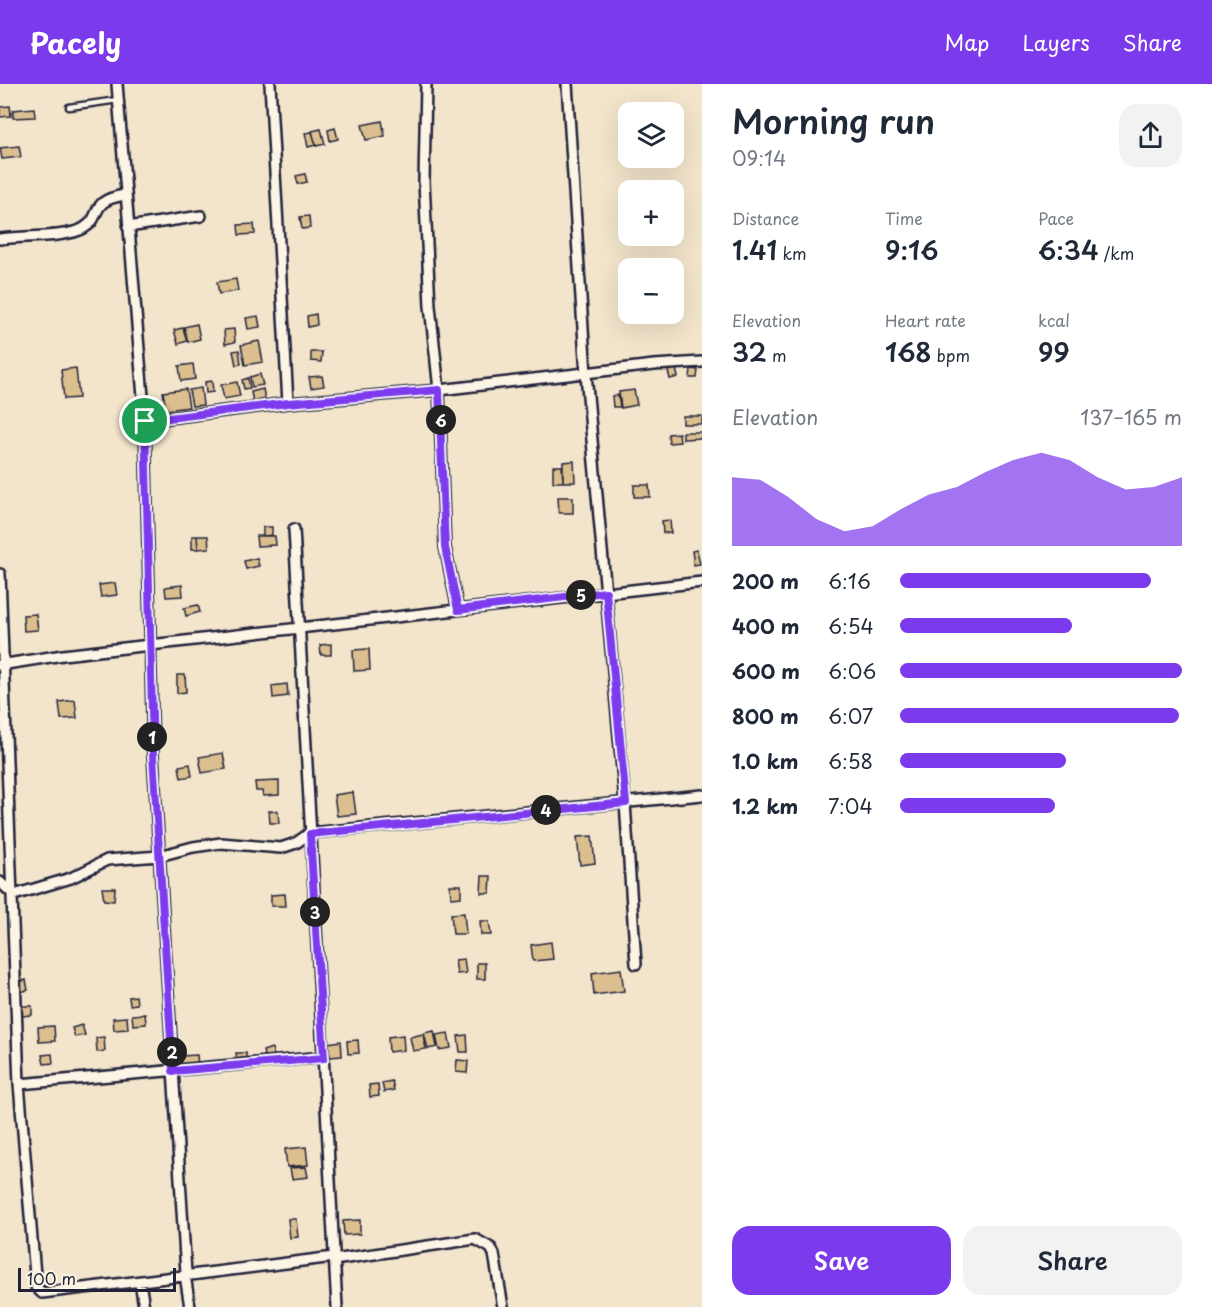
<!DOCTYPE html>
<meta charset="utf-8">
<style>
body{margin:0;font-family:"Playpen Sans",sans-serif;background:#f2f2f3;color:#1f2937;height:100vh;display:flex;flex-direction:column;font-size:22px;white-space:nowrap}
*{box-sizing:border-box;margin:0}
p{font-size:20px;color:#747a83}
.icon{flex:none;width:33px;height:33px;fill:none;stroke:currentColor;stroke-width:2;stroke-linecap:round;stroke-linejoin:round}
.map{position:relative;flex:1;overflow:hidden}
.details{display:flex;flex-direction:column;background:#fff;width:510px}
.details>*{flex:none}
.tools{position:absolute;left:618px;top:18px;display:grid;gap:12px}
.tools a{display:grid;place-items:center;width:66px;height:66px;border-radius:12px;background:#fff;box-shadow:0 6px 24px #0002;font-size:30px}
.scale{position:absolute;left:18px;bottom:15px;width:158px;box-sizing:border-box;padding-left:6px;border:3px solid #22223b;border-top:0;font-size:16px;line-height:21px;white-space:nowrap;color:#22223b;-webkit-text-stroke:4px #fcf5e5;paint-order:stroke}
.pin{position:absolute;display:grid;place-items:center;width:51px;height:51px;color:#fff;margin:-26px;border:3px solid #fff;border-radius:50%;box-shadow:0 2px 6px #0007}
.km{position:absolute;width:30px;height:30px;margin:-15px;border-radius:50%;background:#222;color:#fff;font-size:16px;line-height:30px;text-align:center}
.round{display:grid;place-items:center;flex:none;width:63px;height:63px;border-radius:18px;background:#f2f2f3}
.headline{display:flex;align-items:center;justify-content:space-between;height:102px;padding:0 30px}
h1{font-size:33px;font-weight:600;line-height:45px}
.metrics{display:grid;grid-template-columns:repeat(3,1fr);gap:9px;height:102px;padding:6px 30px}
.metrics div{display:grid;align-content:center}
.metrics b{font-size:26px;font-weight:600}
.metrics small{font-size:16px;font-weight:400}
.metrics p{font-size:16px}
.chart{height:168px;padding:12px 30px}
.chart p{display:flex;justify-content:space-between}
.chart svg{width:100%;height:108px;margin-top:6px;fill:#7c3aed;opacity:.7}
.cta{display:flex;gap:12px;margin-top:auto;padding:12px 30px}
.cta a{flex:1;height:69px;border-radius:18px;background:#7c3aed;color:#fff;font-size:24px;font-weight:600;line-height:69px;text-align:center}
.cta a+a{background:#f2f2f3;color:#1f2937}
ul{padding:0 30px;list-style:none;font-size:20px}
li{display:grid;grid-template-columns:96px 72px 1fr;align-items:center;height:45px}
li i{height:15px;border-radius:8px;background:#7c3aed}
header{display:flex;align-items:center;gap:36px;box-sizing:border-box;height:84px;padding:0 30px;background:#7c3aed;color:#fff}
header strong{font-size:28px}
nav{display:flex;gap:33px;margin-inline-start:auto;font-size:21px}
main{display:flex;flex:1;min-height:0}
.map>svg:first-child{display:block}
</style>
<header>
<strong>Pacely</strong>
<nav><a>Map</a><a>Layers</a><a>Share</a></nav>
</header>
<main>
<div class="map">
<svg width="702" height="1223" viewBox="0 0 702 1223">
<rect width="100%" height="100%" fill="#f2e5cb"/>
<filter id="ink" filterUnits="userSpaceOnUse"><feTurbulence type="fractalNoise" baseFrequency=".0167" numOctaves="2"/><feDisplacementMap in="SourceGraphic" scale="12" xChannelSelector="R" yChannelSelector="G"/><feConvolveMatrix kernelMatrix="1 2 1 2 8 2 1 2 1" color-interpolation-filters="sRGB"/></filter>
<g filter="url(#ink)">
<path fill="#dbbf8f" stroke="#22223b" stroke-width="1.5" d="M10,22L11,32L0,33V23Z
M34,24L35,33L13,34V26Z
M382,37L385,52L366,56L362,41Z
M335,44L338,55L330,57L328,46Z
M321,45L325,60L316,62L312,47Z
M312,48L316,61L308,63L305,49Z
M19,62L21,73L2,75L0,64Z
M305,90L307,98L298,100L296,92Z
M309,132L310,144L302,145L300,133Z
M254,140L255,150L239,151L238,141Z
M236,195L238,207L219,210L217,198Z
M316,230L317,241L308,243L307,232Z
M258,232L260,243L248,245L246,234Z
M197,240L200,255L188,258L184,243Z
M183,244L187,257L178,260L174,246Z
M234,245L235,258L225,260L224,246Z
M259,257L263,278L245,281L241,261Z
M239,266L241,280L236,281L233,267Z
M311,268H322L321,278L311,277Z
M193,280L195,295L181,297L179,282Z
M76,284L79,314L64,315L61,286Z
M676,285L678,293L670,295L668,287Z
M691,285L698,286L697,294H690Z
M260,290L263,301L252,303L250,293Z
M322,292L324,302L311,304L309,293Z
M248,294L250,304L244,305L242,296Z
M212,297L213,308L206,309L205,298Z
M237,298L240,312L224,315L221,301Z
M201,304L203,321L192,322L189,306Z
M186,305L189,323L166,326L163,308Z
M263,305L265,315L253,318L251,308Z
M634,306L637,321L621,324L619,308Z
M618,311L620,323H613L612,312Z
M683,332H702V340H683Z
M683,348H702V354L683,355Z
M679,349L680,358L669,359L668,350Z
M574,377L575,398H563V378Z
M553,382H562L563,398H553Z
M634,401H649L650,413H634Z
M558,413H573V429H559Z
M670,436L671,449H663L662,437Z
M263,443H272V451L263,452Z
M192,452H197L198,465H192Z
M197,452H208L209,464L198,465Z
M256,452H275L276,461L257,462Z
M697,466L700,480L694,481L692,467Z
M257,474L259,482L246,485L244,477Z
M115,499L117,511L101,513L99,501Z
M182,501L183,512L166,513L165,503Z
M198,521L200,528L186,532L184,524Z
M36,530L38,546L24,547L23,531Z
M331,560V571H321L320,561Z
M369,565L370,586L354,587L353,566Z
M177,591H185L186,608L177,609Z
M287,600L288,612L273,614L272,602Z
M75,616L77,634L61,635L59,618Z
M223,669L226,685L202,689L199,673Z
M190,680L192,692L181,694L179,682Z
M279,697V711L263,712L262,707H256L255,698Z
M353,708L356,730L337,732L334,711Z
M269,727H278L279,739H270Z
M592,752L595,779L580,781L577,753Z
M482,792H491L490,809H481Z
M450,801H461V813L451,814Z
M102,804H115L114,817L104,816Z
M285,810L286,822H271V811Z
M464,829L466,850H453L451,830Z
M480,837H489L491,851H481Z
M551,858L553,875L533,877L531,861Z
M464,875L466,889L457,890L455,876Z
M477,879H485V895H477Z
M621,885L624,907L594,911L592,889Z
M26,896L28,906L20,908L18,898Z
M136,912L137,920L130,921L129,913Z
M21,922H32V931L22,932Z
M145,930L146,940L133,941L132,931Z
M127,933L128,945L114,946L113,934Z
M82,941L85,951L75,953L72,944Z
M54,942L55,957L39,958L38,943Z
M434,947L437,963L428,965L424,949Z
M448,949L451,964L439,966L436,951Z
M423,950L426,965L413,967L410,953Z
M403,951L404,966L389,968L388,953Z
M467,951L468,968H460L458,952Z
M104,953L105,967L97,968L96,954Z
M358,956L359,969L348,970L347,957Z
M341,957L342,972L330,973L328,959Z
M272,964L274,972L265,975L263,967Z
M236,969H246V976L237,977Z
M52,970L53,979L44,980L42,971Z
M197,971L198,981L182,983L181,972Z
M457,976L468,977L467,989L456,988Z
M392,997L394,1006L384,1008L382,999Z
M378,1000L379,1012L370,1013L369,1001Z
M306,1063L308,1081L287,1083L285,1065Z
M306,1083L308,1093L292,1095L290,1084Z
M288,1135H296L298,1153L290,1154Z
M360,1136V1150L344,1151L343,1137Z"/>
<g fill="none" stroke-linecap="round" stroke-linejoin="round">
<defs>
<path id="service" d="M69,23L118,16"/>
<path id="minor" d="M117,0L145,337L153,672L186,1189
M270,0L288,319
M426,0L424,97L430,222L439,306L445,463L458,526
M567,0L586,290L625,719L636,880
M128,143L201,132
M0,155C21,152 68,154 84,144C104,132 87,117 125,111
M145,337L288,319L439,306L654,281L702,278
M294,445L337,1223
M0,490L19,1000L36,1203L42,1209C142,1197 234,1186 334,1173
M0,581L63,571L702,498
M0,798L14,811L71,794L107,776L159,772L193,763L221,759L281,764L296,759L310,749L702,711
M19,1000L324,973
M334,1176L475,1155L491,1164L494,1170L503,1223
M185,1191L190,1223
M140,1198L144,1223"/>
</defs>
<use href="#service" stroke="#22223b" stroke-width="9"/>
<use href="#minor" stroke="#22223b" stroke-width="14"/>
<use href="#service" stroke="#fcf5e5" stroke-width="4.5"/>
<use href="#minor" stroke="#fcf5e5" stroke-width="9"/>
</g>
</g>
<g fill="none" stroke-linecap="round" stroke-linejoin="round" filter="url(#ink)">
<defs>
<path id="route" d="M439,306L445,463L458,526L606,508L626,719L310,750L324,974L173,987L153,672L145,337L288,319Z"/>
</defs>
<use href="#route" stroke="#fff" stroke-width="12"/>
<use href="#route" stroke="#7c3aed" stroke-width="8"/>
</g>
</svg>
<div class="tools">
<a><svg class="icon" aria-label="layers" viewBox="0 0 24 24"><path d="M12 4l9 5-9 5-9-5zM3 14l9 5 9-5"/></svg></a>
<a>+</a>
<a>−</a>
</div>
<div class="scale">100 m</div>
<div class="pin" style="left:145px;top:337px;background:#1e9e55"><svg class="icon" aria-label="arrive" viewBox="0 0 24 24"><path d="M6 21V4h12l-3 4 3 4H6"/></svg></div>
<b class="km" style="left:152px;top:653px">1</b>
<b class="km" style="left:172px;top:968px">2</b>
<b class="km" style="left:315px;top:828px">3</b>
<b class="km" style="left:546px;top:726px">4</b>
<b class="km" style="left:581px;top:511px">5</b>
<b class="km" style="left:441px;top:336px">6</b>
</div>
<section class="details">
<div class="headline"><div><h1>Morning run</h1><p>09:14</p></div><a class="round"><svg class="icon" aria-label="share" viewBox="0 0 24 24"><path d="M12 15V3M7 8l5-5 5 5M5 13v7h14v-7"/></svg></a></div>
<div class="metrics">
<div><p>Distance</p><b>1.41<small> km</small></b></div>
<div><p>Time</p><b>9:16</b></div>
<div><p>Pace</p><b>6:34<small> /km</small></b></div>
</div>
<div class="metrics">
<div><p>Elevation</p><b>32<small> m</small></b></div>
<div><p>Heart rate</p><b>168<small> bpm</small></b></div>
<div><p>kcal</p><b>99</b></div>
</div>
<div class="chart"><p><span>Elevation</span>137–165 m</p>
<svg viewBox="0 0 160 44" preserveAspectRatio="none"><path d="M0 44V16L10 17L20 24L30 33L40 38L50 36L60 29L70 23L80 20L90 14L100 9L110 6L120 9L130 16L140 21L150 20L160 16V44z"/></svg>
</div>
<ul>
<li><b>200 m</b>6:16<i style="width:89%"></i></li>
<li><b>400 m</b>6:54<i style="width:61%"></i></li>
<li><b>600 m</b>6:06<i style="width:100%"></i></li>
<li><b>800 m</b>6:07<i style="width:99%"></i></li>
<li><b>1.0 km</b>6:58<i style="width:59%"></i></li>
<li><b>1.2 km</b>7:04<i style="width:55%"></i></li>
</ul>
<div class="cta"><a>Save</a><a>Share</a></div>
</section>
</main>
